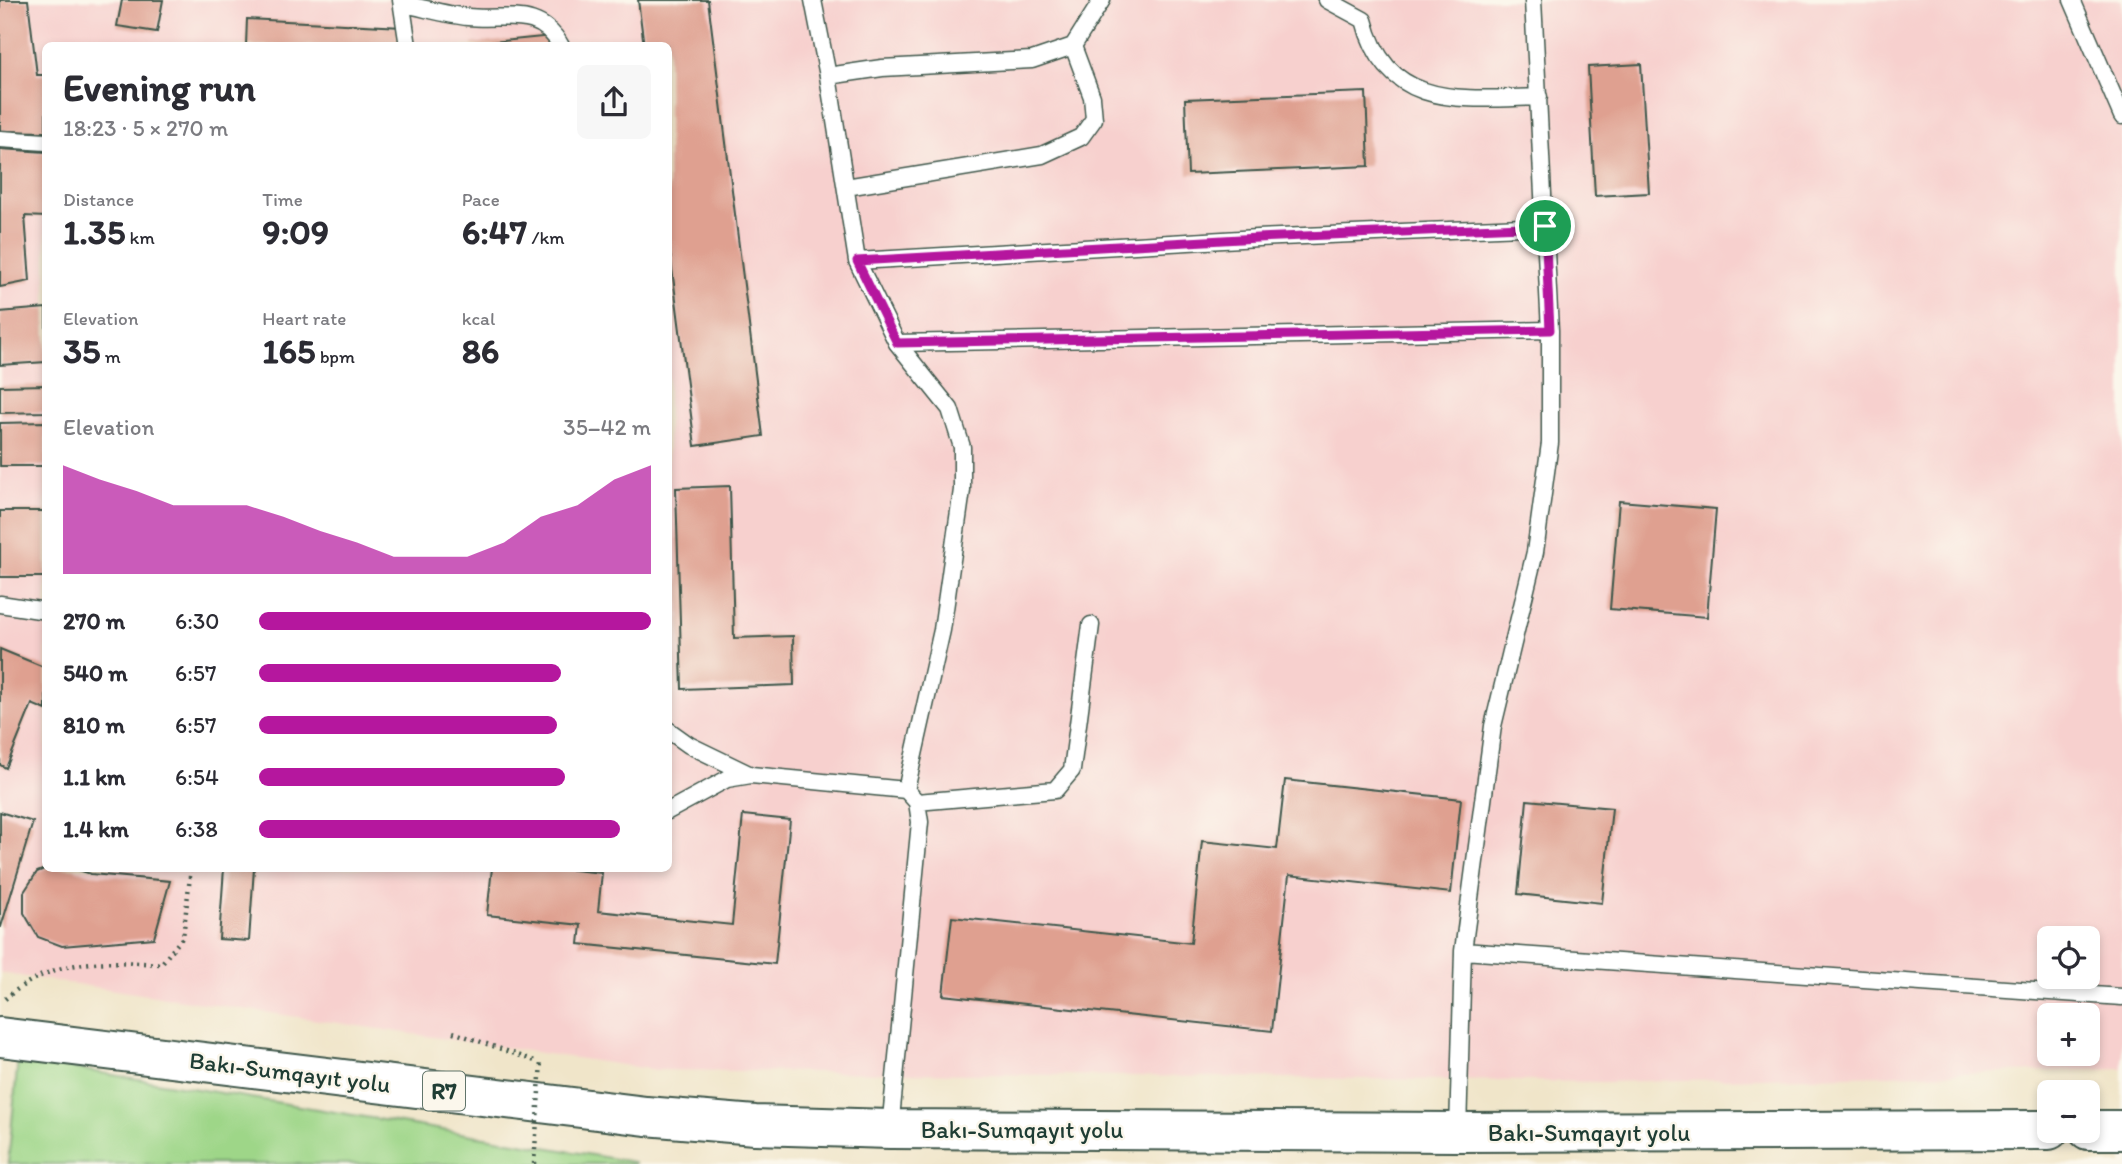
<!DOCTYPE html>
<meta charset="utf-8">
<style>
body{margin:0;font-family:Itim,sans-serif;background:#f7f7f7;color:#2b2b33;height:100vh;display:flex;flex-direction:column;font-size:26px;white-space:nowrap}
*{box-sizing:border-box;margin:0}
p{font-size:23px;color:#7c7c81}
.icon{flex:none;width:38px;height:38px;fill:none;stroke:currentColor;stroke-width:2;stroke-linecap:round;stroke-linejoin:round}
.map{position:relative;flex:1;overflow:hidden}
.details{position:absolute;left:42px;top:42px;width:630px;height:830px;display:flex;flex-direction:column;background:#fff;border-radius:10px;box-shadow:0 4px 10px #0003}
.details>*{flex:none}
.controls{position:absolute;left:2037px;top:926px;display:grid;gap:14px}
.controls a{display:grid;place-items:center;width:63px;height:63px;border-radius:10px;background:#fff;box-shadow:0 4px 10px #0003;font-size:35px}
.pin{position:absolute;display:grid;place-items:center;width:60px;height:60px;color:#fff;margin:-30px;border:4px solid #fff;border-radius:50%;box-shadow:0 2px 7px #0007}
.round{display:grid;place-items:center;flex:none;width:74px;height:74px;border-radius:10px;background:#f7f7f7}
.headline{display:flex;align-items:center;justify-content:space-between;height:119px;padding:0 21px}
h1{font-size:38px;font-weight:800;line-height:52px}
.metrics{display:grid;grid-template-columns:repeat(3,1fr);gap:10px;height:119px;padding:7px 21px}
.metrics div{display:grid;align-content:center}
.metrics b{font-size:35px;font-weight:800}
.metrics small{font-size:19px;font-weight:400}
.metrics p{font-size:19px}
.chart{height:196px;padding:14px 21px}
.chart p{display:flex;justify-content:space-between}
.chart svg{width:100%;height:126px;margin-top:7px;fill:#b5179e;opacity:.7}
ul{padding:0 21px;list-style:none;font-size:23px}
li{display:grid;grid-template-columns:112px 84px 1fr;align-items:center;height:52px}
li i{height:18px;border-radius:9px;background:#b5179e}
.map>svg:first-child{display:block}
</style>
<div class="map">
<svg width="2122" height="1164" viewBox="0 0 2122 1164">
<rect width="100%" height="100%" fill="#fbf7ec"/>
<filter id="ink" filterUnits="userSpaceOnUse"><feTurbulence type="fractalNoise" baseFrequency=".0143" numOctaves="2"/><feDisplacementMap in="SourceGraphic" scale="14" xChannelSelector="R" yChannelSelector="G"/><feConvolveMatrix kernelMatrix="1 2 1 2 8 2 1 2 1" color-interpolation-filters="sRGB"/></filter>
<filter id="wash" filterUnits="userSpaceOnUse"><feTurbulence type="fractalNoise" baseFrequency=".00686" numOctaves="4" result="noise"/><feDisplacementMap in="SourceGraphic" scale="28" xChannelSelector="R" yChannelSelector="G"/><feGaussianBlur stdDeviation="1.57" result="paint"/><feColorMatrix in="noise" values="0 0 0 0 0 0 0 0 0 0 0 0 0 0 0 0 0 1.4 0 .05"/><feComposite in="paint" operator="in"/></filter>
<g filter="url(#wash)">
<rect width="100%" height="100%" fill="#f0e5c9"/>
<path fill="#f7d0ce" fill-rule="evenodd" d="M0,0H2122V1069L1605,1082L656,1070L0,973ZM46,46H668V868H46ZM2049,938H2088V976H2049ZM2049,1015H2088V1054H2049Z"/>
<path fill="#9ed688" stroke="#5e8a5e" stroke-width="2" d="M18,1059L634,1162V1164H8Z"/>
<g id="blocks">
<path fill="#dfa090" d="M0,0H28L37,75H46V132L0,131Z
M122,0H163L157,32L117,26Z
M638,0H708L763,436L695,446L668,238V46H644Z
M247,19L402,27L401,46H246Z
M552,36L554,46H472V44Z
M1641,64L1649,193L1595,196L1588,67Z
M1366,92L1369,166L1188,174L1185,99Z
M0,149L46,152V217L25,216L30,281L0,287Z
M46,308V362L0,365V312Z
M46,385V412L0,413V386Z
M46,422V466H0V423Z
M730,486L734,638L793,636L794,685L682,689L676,488Z
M1619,501L1716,509L1707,617L1610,609Z
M0,511H46V577H0Z
M0,649L46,668V710L32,704L6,768L0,765Z
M1285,780L1461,799L1451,893L1289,875L1272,1031L943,995L952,917L1191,943L1202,841L1277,849Z
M1527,800L1612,808L1602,903L1518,894Z
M0,812L33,822L1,927H0Z
M743,815L790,820L775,964L579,944L581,925L487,915L492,868H555L602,873L598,911L732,925Z
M47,868H72L91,874L170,881L154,938L62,946L38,937L24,913V892L37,872Z
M224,868H254L249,941L219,939Z"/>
</g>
</g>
<g filter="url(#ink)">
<use href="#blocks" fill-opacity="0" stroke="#3e564a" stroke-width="2"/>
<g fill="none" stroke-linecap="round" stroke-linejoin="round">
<defs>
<path id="service" d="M401,0L408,46
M813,0L828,76L882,68L1032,60L1073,46L1102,0
M1327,0L1364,20C1387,111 1465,99 1539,97
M1533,0L1550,330
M2072,0L2122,116
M403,4C424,8 447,15 468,17C506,21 539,6 561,46
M828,76L857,261L897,343L950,409L962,447V490L942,630L906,790
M0,139L46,142
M846,187L1042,155L1081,137L1094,119L1092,97L1073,46
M857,261L1258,238L1545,226
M897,343L1550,330V443L1535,552L1493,726L1463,951L2122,997
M0,604L46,611
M668,730L689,745L751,775
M917,802L1055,790L1072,770L1091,625
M668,811L727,779L751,775L906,790L917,802L920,822L890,1129
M1458,1132L1463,951"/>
<path id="trunk" d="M0,1037L646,1116L755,1125L890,1129L1458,1132L2049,1130
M2088,1130H2122"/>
</defs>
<use href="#service" stroke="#3e564a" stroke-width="19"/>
<use href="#trunk" stroke="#3e564a" stroke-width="42"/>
<path stroke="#3e564a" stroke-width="4.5" stroke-dasharray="2 5" stroke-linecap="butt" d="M5,999C54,957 101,961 161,964L183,937L191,868
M453,1032L535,1061"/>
<use href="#service" stroke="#fff" stroke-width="16"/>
<use href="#trunk" stroke="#fff" stroke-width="38"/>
<path stroke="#3e564a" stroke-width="4.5" stroke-dasharray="2 5" stroke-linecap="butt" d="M534,1164L541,1062"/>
</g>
</g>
<g fill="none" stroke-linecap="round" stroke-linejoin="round" filter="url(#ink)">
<defs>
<path id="route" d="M1545,226L1550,330L897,343L857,261L1258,238Z"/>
</defs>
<use href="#route" stroke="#fff" stroke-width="14"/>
<use href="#route" stroke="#b5179e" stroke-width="9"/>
</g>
<g text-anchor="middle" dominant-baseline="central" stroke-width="5" stroke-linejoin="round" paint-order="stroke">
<rect fill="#fbf7ec" stroke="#61756b" stroke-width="2" x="423" y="1071.5" width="42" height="39" rx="5"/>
<g font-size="23" font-weight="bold" fill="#1f3d34">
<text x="444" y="1091">R7</text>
</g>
<g font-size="24" fill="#1f3d34" stroke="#fbf7ec">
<text transform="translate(290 1072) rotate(7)">Bakı-Sumqayıt yolu</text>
<text x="1022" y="1129">Bakı-Sumqayıt yolu</text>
<text x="1589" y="1132">Bakı-Sumqayıt yolu</text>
</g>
</g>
</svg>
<div class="controls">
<a><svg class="icon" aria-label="locate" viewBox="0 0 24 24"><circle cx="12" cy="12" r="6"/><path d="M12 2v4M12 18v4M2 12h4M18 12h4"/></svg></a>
<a>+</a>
<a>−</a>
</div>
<div class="pin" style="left:1545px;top:226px;background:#1e9e55"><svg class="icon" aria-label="arrive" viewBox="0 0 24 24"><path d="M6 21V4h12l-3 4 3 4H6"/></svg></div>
<section class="details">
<div class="headline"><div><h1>Evening run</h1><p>18:23 · 5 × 270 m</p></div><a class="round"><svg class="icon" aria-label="share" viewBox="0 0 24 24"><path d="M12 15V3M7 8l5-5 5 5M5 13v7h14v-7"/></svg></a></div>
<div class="metrics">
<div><p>Distance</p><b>1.35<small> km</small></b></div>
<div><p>Time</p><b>9:09</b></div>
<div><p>Pace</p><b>6:47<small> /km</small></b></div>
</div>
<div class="metrics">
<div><p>Elevation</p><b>35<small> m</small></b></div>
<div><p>Heart rate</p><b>165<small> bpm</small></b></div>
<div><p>kcal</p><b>86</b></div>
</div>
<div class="chart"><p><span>Elevation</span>35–42 m</p>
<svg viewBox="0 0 160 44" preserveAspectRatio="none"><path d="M0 44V6L10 11L20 15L30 20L40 20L50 20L60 24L70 29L80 33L90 38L100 38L110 38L120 33L130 24L140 20L150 11L160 6V44z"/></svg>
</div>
<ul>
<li><b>270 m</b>6:30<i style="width:100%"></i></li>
<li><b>540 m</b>6:57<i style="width:77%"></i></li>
<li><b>810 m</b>6:57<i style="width:76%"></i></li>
<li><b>1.1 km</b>6:54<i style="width:78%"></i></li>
<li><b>1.4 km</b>6:38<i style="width:92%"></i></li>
</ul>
</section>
</div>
